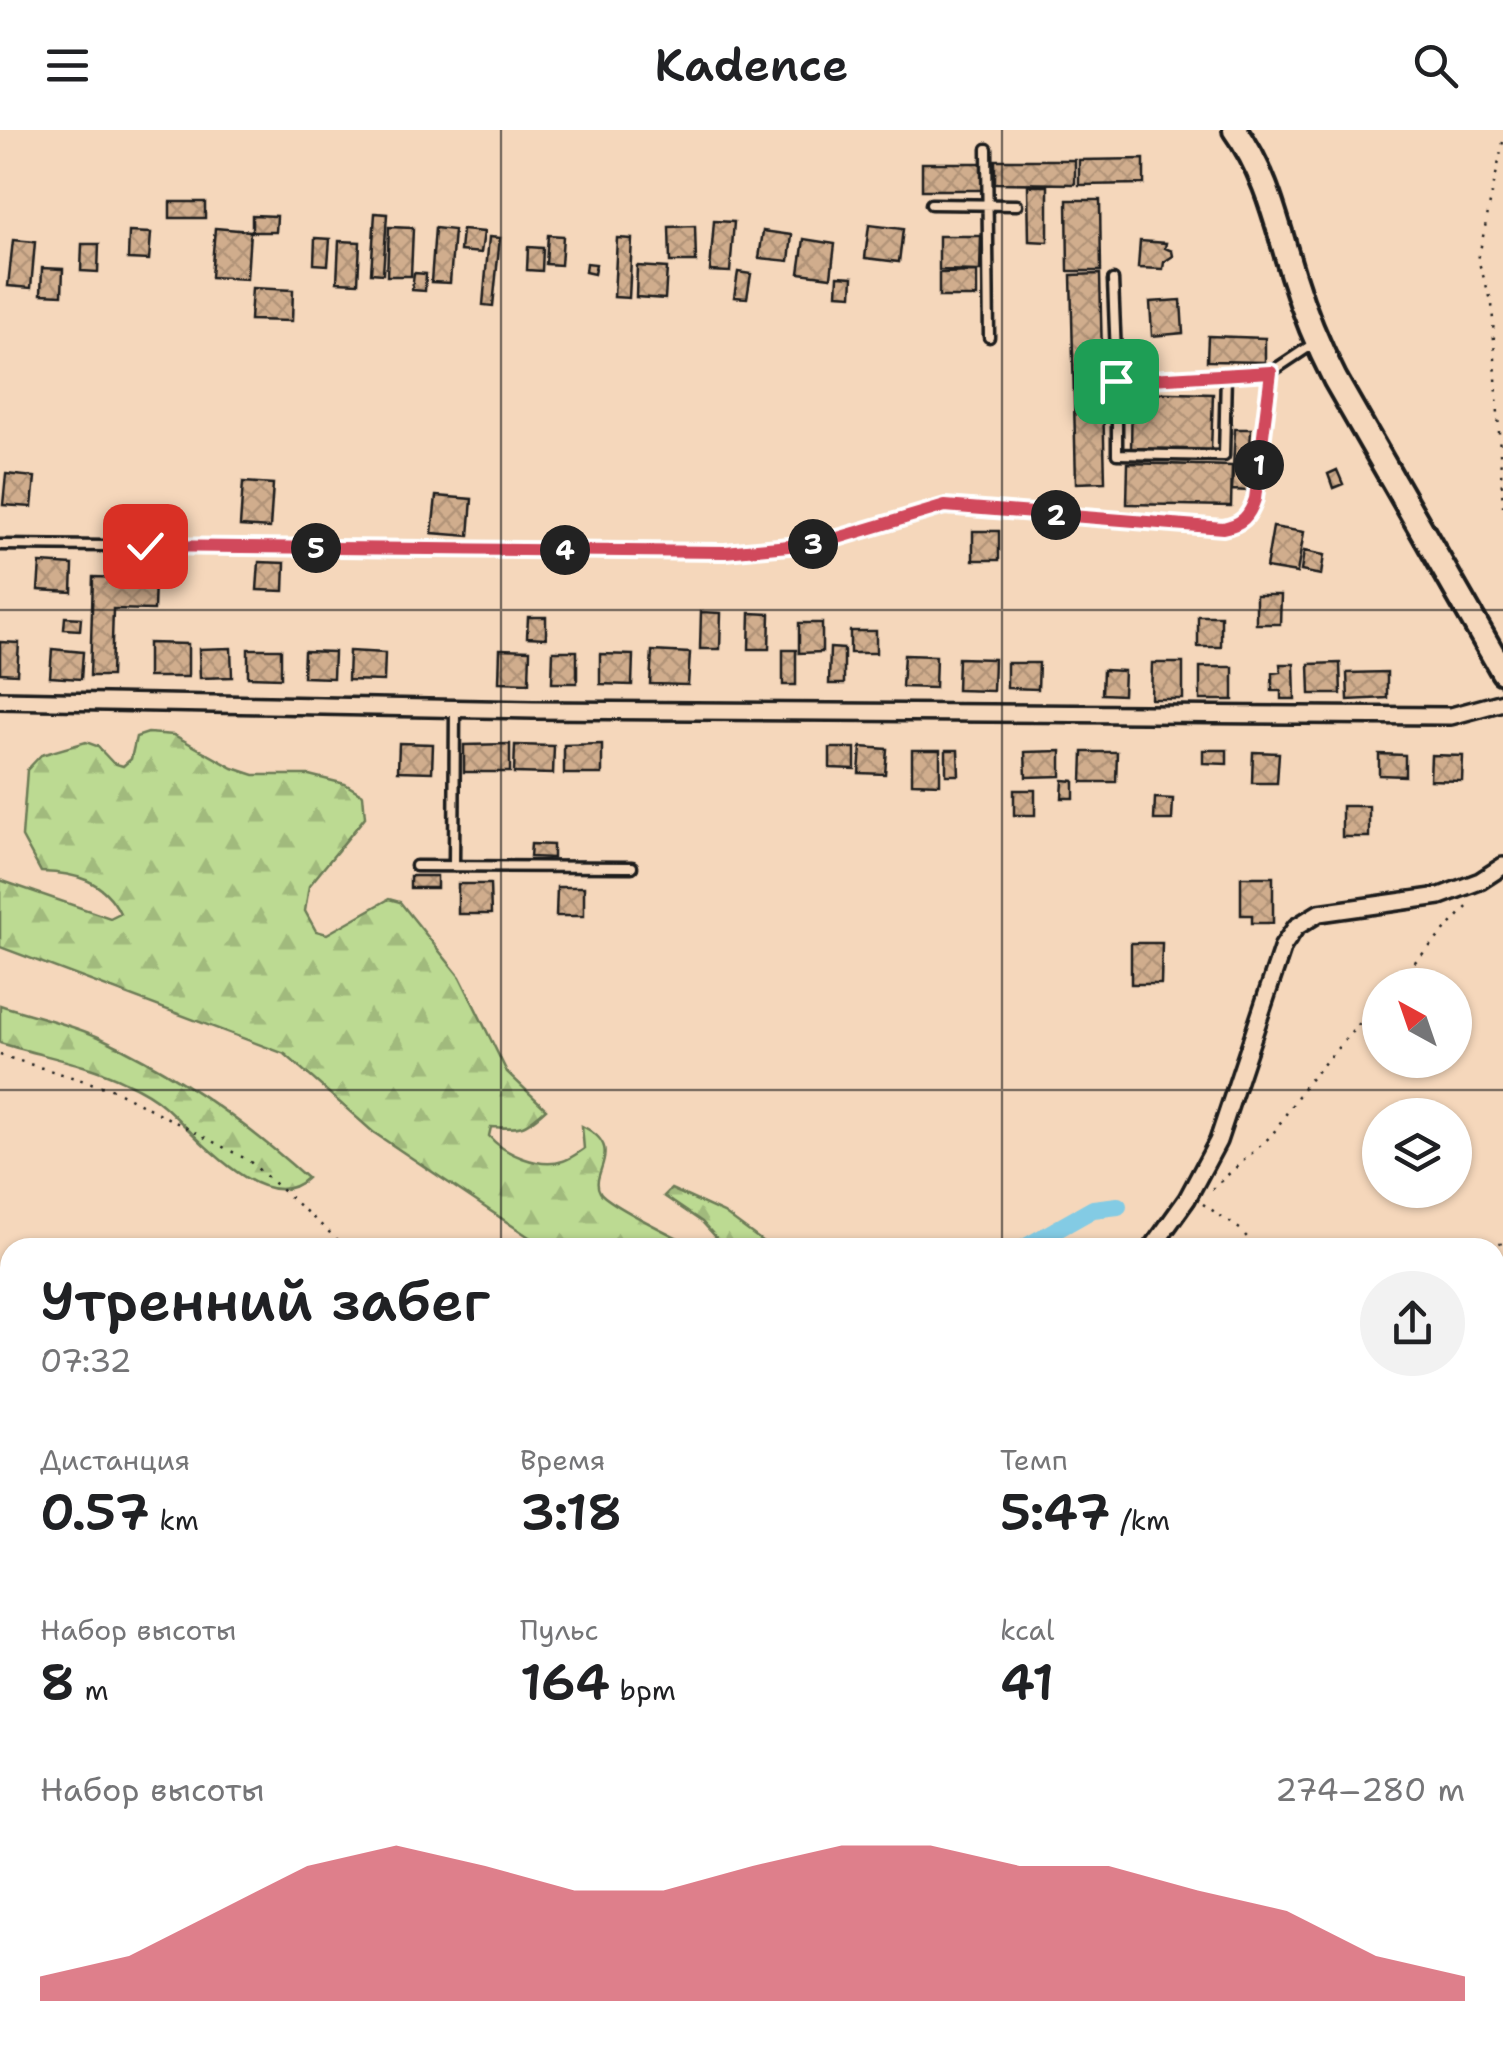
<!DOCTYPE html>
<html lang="ru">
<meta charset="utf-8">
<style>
body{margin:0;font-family:"Shantell Sans",sans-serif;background:#f2f2f2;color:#202124;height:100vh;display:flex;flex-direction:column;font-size:38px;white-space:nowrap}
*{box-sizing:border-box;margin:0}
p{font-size:32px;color:#757577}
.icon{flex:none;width:55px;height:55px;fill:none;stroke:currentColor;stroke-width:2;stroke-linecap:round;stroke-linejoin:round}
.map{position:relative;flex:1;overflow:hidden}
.sheet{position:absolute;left:0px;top:1108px;width:1505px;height:812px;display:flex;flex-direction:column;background:#fff;border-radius:30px 30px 0 0;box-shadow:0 2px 8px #0004}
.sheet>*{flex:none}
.needle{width:65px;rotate:320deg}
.fabs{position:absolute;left:1362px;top:838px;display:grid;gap:20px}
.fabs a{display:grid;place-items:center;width:110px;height:110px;border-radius:50%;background:#fff;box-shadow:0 2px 8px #0004;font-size:50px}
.pin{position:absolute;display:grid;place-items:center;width:85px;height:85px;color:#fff;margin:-42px;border-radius:20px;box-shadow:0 5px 15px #0006}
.km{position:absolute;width:50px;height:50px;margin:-25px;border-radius:50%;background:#222;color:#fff;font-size:28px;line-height:50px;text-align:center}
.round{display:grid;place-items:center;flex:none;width:105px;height:105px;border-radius:52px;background:#f2f2f2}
.headline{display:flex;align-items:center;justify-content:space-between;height:170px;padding:0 40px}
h1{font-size:55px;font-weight:600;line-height:75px}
.stats{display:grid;grid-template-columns:repeat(3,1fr);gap:15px;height:170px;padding:10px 40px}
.stats div{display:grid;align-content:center}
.stats b{font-size:50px;font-weight:600}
.stats small{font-size:28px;font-weight:400}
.stats p{font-size:28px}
.chart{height:280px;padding:20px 40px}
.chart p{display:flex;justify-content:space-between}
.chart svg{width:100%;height:180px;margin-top:10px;fill:#d1495b;opacity:.7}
header{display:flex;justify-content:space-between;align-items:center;height:130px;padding:0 40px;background:#fff;font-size:45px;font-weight:600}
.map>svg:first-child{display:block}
</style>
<header><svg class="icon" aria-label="menu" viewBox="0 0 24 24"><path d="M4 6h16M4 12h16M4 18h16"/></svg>Kadence<svg class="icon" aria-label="search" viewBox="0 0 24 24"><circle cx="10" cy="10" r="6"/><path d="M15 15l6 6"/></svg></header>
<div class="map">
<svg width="1503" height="1919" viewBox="0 0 1503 1919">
<defs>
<pattern id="grass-tufts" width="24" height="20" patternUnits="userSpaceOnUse" patternTransform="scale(2.5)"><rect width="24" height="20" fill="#bcda92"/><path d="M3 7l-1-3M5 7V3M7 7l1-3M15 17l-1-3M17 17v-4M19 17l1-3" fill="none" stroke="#a1ba7d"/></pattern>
<pattern id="forest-firs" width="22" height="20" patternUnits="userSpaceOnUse" patternTransform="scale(2.5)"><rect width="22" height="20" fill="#bcda92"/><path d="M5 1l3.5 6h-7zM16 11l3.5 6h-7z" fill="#a1ba7d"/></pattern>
<pattern id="water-rules" width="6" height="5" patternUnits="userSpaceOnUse" patternTransform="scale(2.5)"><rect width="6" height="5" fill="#83cbe4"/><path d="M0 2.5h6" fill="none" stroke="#71aec3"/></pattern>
<pattern id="building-cross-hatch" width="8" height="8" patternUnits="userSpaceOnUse" patternTransform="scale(2.5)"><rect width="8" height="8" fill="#d0ad8d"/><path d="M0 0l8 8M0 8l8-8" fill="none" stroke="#b29479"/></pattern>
</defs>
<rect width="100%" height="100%" fill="#f5d7bb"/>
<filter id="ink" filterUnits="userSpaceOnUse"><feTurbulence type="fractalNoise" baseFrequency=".01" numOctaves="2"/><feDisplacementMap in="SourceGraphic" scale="20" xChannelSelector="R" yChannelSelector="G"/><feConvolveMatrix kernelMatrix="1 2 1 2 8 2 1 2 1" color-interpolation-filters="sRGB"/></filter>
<g filter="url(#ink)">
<path fill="url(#grass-tufts)" stroke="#6c7b57" stroke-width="2.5" d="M1503,1809V1919H798L793,1910H1495V1811Z"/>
<path fill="url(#forest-firs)" stroke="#6c7b57" stroke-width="2.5" d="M148,603L174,605L233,638L254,645H309L345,654L363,665L365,687L309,756L305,781L316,801L327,804L389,769L400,772L460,847L507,942L546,979C524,999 521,999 491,997L489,1006C504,1024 540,1039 563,1031C570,1029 578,1023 584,1019L582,996C628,1019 588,1043 600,1062C607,1074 678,1108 696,1117H544L373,1002L285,924L0,817V750L110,788L120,783C104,750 75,743 41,742L22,707L27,640L41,625L86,612L97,616L113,633L123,636L131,629L136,607Z
M0,875C34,886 71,894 103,909C176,943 247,994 307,1048C264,1090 194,1002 164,976C153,966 138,958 125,952C89,934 39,925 0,913Z
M671,1059L724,1083L770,1117H725L702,1092L664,1066Z
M1495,1482L1503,1490V1572L1495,1566Z"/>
<path fill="url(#water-rules)" stroke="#5a8594" stroke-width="2.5" d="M1495,1624L1503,1629V1764L1495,1757Z"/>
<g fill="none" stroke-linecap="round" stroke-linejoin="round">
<path stroke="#83cbe4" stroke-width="18" d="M1024,1118L1093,1079L1118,1076"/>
</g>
<path fill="url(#building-cross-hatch)" stroke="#1c1c1c" stroke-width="2.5" d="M1144,29V54L1079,55V30Z
M995,30H1075V54L995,53Z
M922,33H982V60H922Z
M1028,56H1048V112L1029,111Z
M1067,70H1100L1101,141H1068Z
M170,72H205V88H170Z
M375,83L387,84L383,144L371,143Z
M252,85L277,86L276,102H252Z
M714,91L734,92L730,142L710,141Z
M869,95L903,99L899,132L865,128Z
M695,96L696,132H670L669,97Z
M389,97L413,98L411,146H387Z
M215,98L250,101L247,149L211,147Z
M435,98L454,100L450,153L431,152Z
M462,100L484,102L481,123L460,121Z
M763,101L792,105L789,131L759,128Z
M129,102L151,103L149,130L128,129Z
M548,105L563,106L561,135L546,134Z
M939,106H981L980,141L939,140Z
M489,107L500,108L493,176L483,175Z
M315,108L330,109L328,135L314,134Z
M617,108L632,109L629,168L614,167Z
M804,109L835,114L831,147L799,143Z
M13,110L35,112L31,158L8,156Z
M339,111L360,112L358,153L337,152Z
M1140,111L1166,113L1165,118L1172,121L1173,126L1164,132L1163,139L1138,138Z
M82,114H99L98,142L81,141Z
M528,117L543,118L542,141L527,140Z
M586,133L596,134L594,144L585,142Z
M637,136L667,138L665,169L636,167Z
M42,138L63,139L62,165L41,164Z
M738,142L751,144L747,168L734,167Z
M977,142V167H939V143Z
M414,143L426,144L425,161L412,160Z
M1100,144L1105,352L1076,353L1071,145Z
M838,146L853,147L852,165L837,164Z
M252,158L293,160L292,191L250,190Z
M1181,170L1183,203L1152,206L1150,172Z
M1208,206L1265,208V232L1207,231Z
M1132,262L1213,264L1211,321L1131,320Z
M1235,299H1251L1248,361L1232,360Z
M1128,333L1232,336L1231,376L1127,374Z
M1337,340L1343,354L1333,358L1328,344Z
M6,344L35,347L32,377L3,375Z
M243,352L273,354L270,398L240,396Z
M436,366L472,369L469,406L432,403Z
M1273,397L1304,402L1297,443L1266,438Z
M973,401H999V430H973Z
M1304,421L1324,425L1321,445L1301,441Z
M259,432L285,433L284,461L257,460Z
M40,433L73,435L72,462L38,460Z
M93,447L155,449L154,480L113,479L111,546H90Z
M1256,465H1281L1280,494H1256Z
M701,482L721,483L720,519H700Z
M750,483L770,484L769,519H749Z
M1198,486H1221V517H1198Z
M65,487L81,488L80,500L64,499Z
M528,487H546V508L527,507Z
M799,493H822V522L799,523Z
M850,501H876V523H850Z
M0,512L19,513L17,544L0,543Z
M148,513L188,514V547H148Z
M231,518L232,547L200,548L199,519Z
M830,518L844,519V554H829Z
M52,519L83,522L81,549L50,547Z
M248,519H281V548L248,547Z
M500,519L530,520L529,553L499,552Z
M783,520H796V555H783Z
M304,521L334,522L333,548L303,547Z
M349,521L385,523L384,551L348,550Z
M553,521H577V553H552Z
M652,521L690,523L688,555L650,554Z
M600,524L633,525L632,555L600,554Z
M904,525L936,526L935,558L902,557Z
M958,528L994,529L993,561L957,560Z
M1007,533H1039L1038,559L1007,558Z
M1152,533H1183V569H1151Z
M1340,533L1341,564H1310L1309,534Z
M1280,534H1294L1295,569H1281V561H1272V543L1281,542Z
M1200,537H1233V570H1200Z
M1103,540L1124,541L1123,565L1102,564Z
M1387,542V568L1348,570L1347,543Z
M399,613L433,614L432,642L398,641Z
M510,614V642H464V615Z
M602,614V644H564V615Z
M515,615L554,616L553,644L514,643Z
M861,617L887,619L885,644L859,643Z
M830,618H855V639L830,638Z
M912,620H940V654L912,653Z
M946,620H958L959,645H946Z
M1203,620H1227V634L1203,633Z
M1061,621V646L1026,647L1025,622Z
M1083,622H1117L1116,652H1082Z
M1253,622L1279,623L1277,653H1252Z
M1379,624L1405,625V646L1379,645Z
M1431,625L1463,626L1462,651L1430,650Z
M1063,650L1074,651V668H1062Z
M1014,660H1035V685H1014Z
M1155,668L1173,669L1172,690H1154Z
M1342,676H1369V707H1342Z
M531,714L553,715V728L530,727Z
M410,746H437V758H410Z
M1241,747H1273V793H1252V785H1241Z
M458,754H490L491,784H458Z
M557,757H584V786H556Z
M1131,813H1162L1161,854H1131Z"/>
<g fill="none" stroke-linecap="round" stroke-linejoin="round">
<defs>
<path id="service" d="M987,19L989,207
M931,74L1017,75
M1113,150L1117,251
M1226,244L1224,326L1117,324V251L1271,242
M0,415L725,422L821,413L945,377L1223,398C1242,394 1249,387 1255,369L1271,242L1313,214
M416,736L632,737
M454,736L455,578"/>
<path id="minor" d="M0,570L533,580L1451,586L1503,572
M1152,1118L1187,1069L1218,1011L1283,816L1296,797L1319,783L1440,766L1480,751L1503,736
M1422,1910L1431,1919"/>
<path id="secondary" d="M1235,0C1267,44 1277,95 1293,146C1304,182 1318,216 1335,249L1503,542"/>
</defs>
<use href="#service" stroke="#1c1c1c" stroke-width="15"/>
<use href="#minor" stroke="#1c1c1c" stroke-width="22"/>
<use href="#secondary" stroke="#1c1c1c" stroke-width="30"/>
<path stroke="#1c1c1c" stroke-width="2.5" stroke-dasharray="2.5 8" stroke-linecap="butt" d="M1503,12L1478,130L1492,173L1503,377
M1393,855L1471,773
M0,925L114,960L248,1030L347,1118
M1212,1059L1272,1005L1306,954L1380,870
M1203,1074L1240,1099L1256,1118
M1495,1124L1503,1109
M1495,1358L1503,1367
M947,1910L949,1919"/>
<use href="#service" stroke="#f5d7bb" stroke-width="8"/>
<use href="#minor" stroke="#f5d7bb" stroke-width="15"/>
<use href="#secondary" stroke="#f5d7bb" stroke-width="22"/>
</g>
</g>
<g fill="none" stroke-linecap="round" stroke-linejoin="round" filter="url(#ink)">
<defs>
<path id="route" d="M145,416L725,422L821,413L945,376L1223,398C1242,394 1249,387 1255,369L1271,242L1116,251"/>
</defs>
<use href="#route" stroke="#fff" stroke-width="20"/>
<use href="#route" stroke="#d1495b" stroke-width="12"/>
</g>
<path fill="none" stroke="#1c1c1c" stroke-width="2.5" stroke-opacity="0.55" d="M501,0V1118M1002,0V1118M0,480H1503M0,960H1503M0,1439H10M1495,1439H1503M501,1910V1919M1002,1910V1919"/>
</svg>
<div class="fabs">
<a><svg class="needle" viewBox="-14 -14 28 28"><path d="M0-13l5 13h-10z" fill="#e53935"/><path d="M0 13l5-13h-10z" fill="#757577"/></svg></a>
<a><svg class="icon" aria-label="layers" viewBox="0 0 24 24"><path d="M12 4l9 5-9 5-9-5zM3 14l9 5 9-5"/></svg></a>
</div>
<div class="pin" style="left:1116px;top:251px;background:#1e9e55"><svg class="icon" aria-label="arrive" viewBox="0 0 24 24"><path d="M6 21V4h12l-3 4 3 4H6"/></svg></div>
<div class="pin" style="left:145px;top:416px;background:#d93025"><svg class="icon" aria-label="check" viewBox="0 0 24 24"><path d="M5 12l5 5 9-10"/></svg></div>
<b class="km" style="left:1259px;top:335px">1</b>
<b class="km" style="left:1056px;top:385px">2</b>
<b class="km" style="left:813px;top:414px">3</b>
<b class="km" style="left:565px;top:420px">4</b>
<b class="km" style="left:316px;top:418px">5</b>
<section class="sheet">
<div class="headline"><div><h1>Утренний забег</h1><p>07:32</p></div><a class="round"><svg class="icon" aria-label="share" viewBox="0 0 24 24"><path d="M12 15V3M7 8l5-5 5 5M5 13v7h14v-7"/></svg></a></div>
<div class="stats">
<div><p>Дистанция</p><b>0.57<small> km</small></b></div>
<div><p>Время</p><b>3:18</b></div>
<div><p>Темп</p><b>5:47<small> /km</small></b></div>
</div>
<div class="stats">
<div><p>Набор высоты</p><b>8<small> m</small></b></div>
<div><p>Пульс</p><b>164<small> bpm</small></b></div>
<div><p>kcal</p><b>41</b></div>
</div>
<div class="chart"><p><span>Набор высоты</span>274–280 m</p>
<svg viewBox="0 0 160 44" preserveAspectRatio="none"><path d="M0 44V38L10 33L20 22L30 11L40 6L50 11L60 17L70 17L80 11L90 6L100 6L110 11L120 11L130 17L140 22L150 33L160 38V44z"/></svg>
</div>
</section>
</div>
